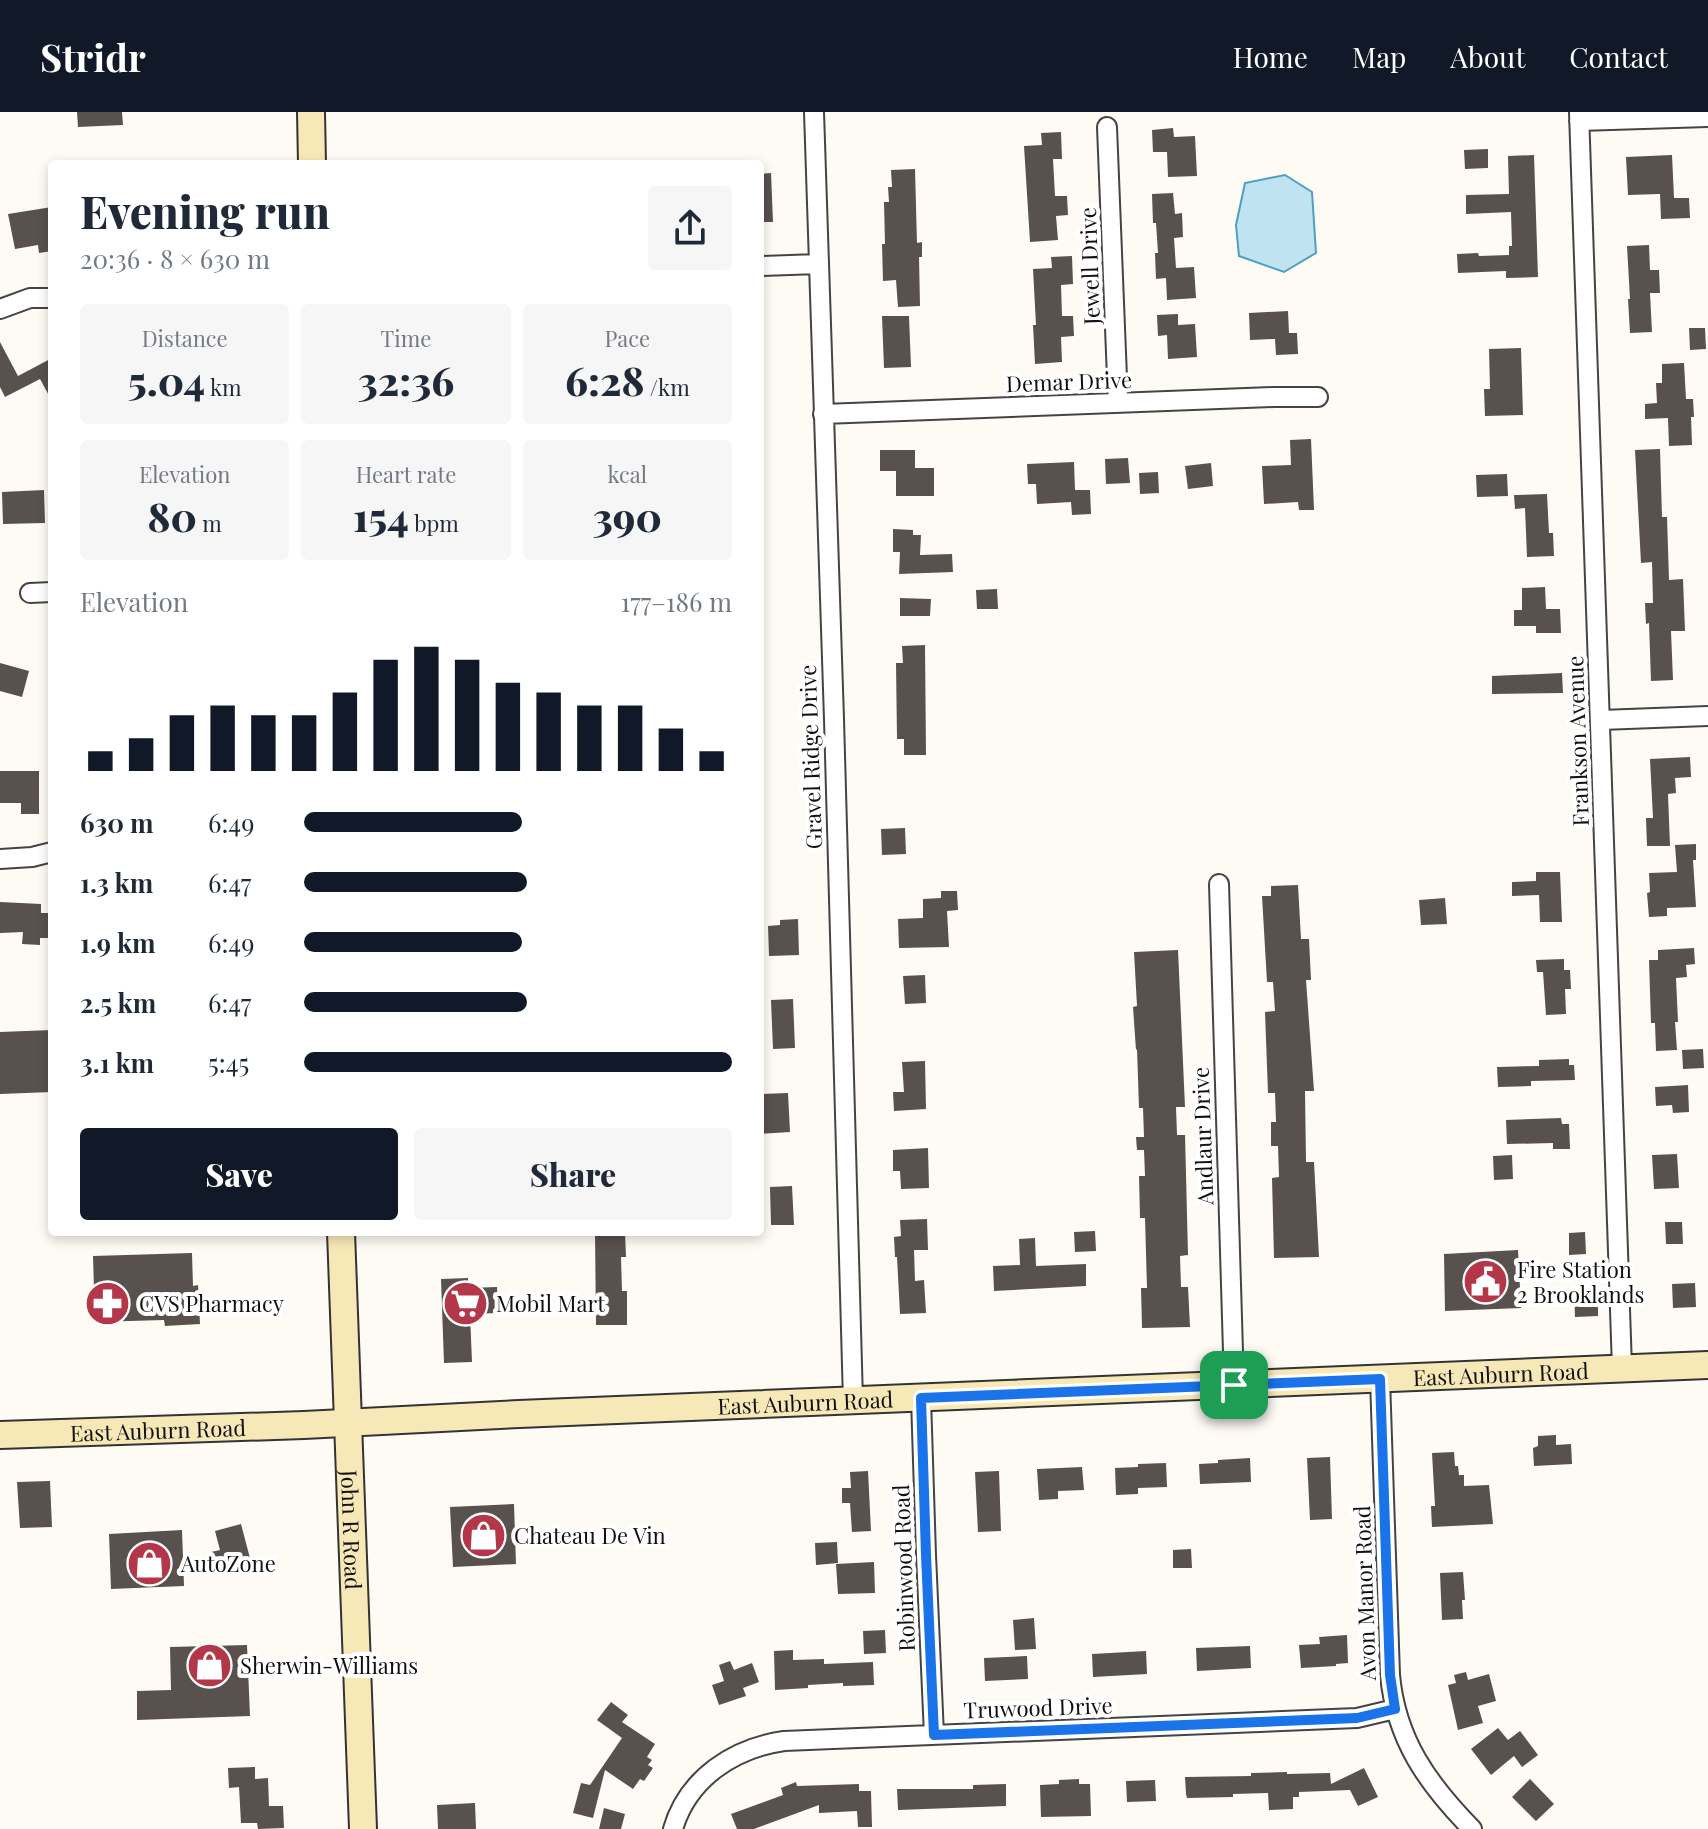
<!DOCTYPE html>
<meta charset="utf-8">
<style>
body{margin:0;font-family:"Playfair Display",serif;background:#f6f6f7;color:#1f2937;height:100vh;display:flex;flex-direction:column;font-size:30px;white-space:nowrap}
*{box-sizing:border-box;margin:0}
p{font-size:26px;color:#747a83}
.icon{flex:none;width:44px;height:44px;fill:none;stroke:currentColor;stroke-width:2;stroke-linecap:round;stroke-linejoin:round}
.map{position:relative;flex:1;overflow:hidden}
.sheet{position:absolute;left:48px;top:48px;width:716px;height:1076px;display:flex;flex-direction:column;background:#fff;border-radius:8px;box-shadow:0 4px 12px #0003}
.sheet>*{flex:none}
.pin{position:absolute;display:grid;place-items:center;width:68px;height:68px;color:#fff;margin:-34px;border-radius:16px;box-shadow:0 4px 12px #0006}
.round{display:grid;place-items:center;flex:none;width:84px;height:84px;border-radius:8px;background:#f6f6f7}
.summary{display:flex;align-items:center;justify-content:space-between;height:136px;padding:0 32px}
h1{font-size:44px;font-weight:800;line-height:60px}
.stats{display:grid;grid-template-columns:repeat(3,1fr);gap:12px;height:136px;padding:8px 32px}
.stats div{display:grid;align-content:center;border-radius:8px;background:#f6f6f7;text-align:center}
.stats b{font-size:40px;font-weight:800}
.stats small{font-size:22px;font-weight:400}
.stats p{font-size:22px}
.chart{height:224px;padding:16px 32px}
.chart p{display:flex;justify-content:space-between}
.chart svg{width:100%;height:144px;margin-top:8px;stroke:#111827;stroke-width:6}
.cta{display:flex;gap:16px;margin-top:auto;padding:16px 32px}
.cta a{flex:1;height:92px;border-radius:8px;background:#111827;color:#fff;font-size:32px;font-weight:800;line-height:92px;text-align:center}
.cta a+a{background:#f6f6f7;color:#1f2937}
ul{padding:0 32px;list-style:none;font-size:26px}
li{display:grid;grid-template-columns:128px 96px 1fr;align-items:center;height:60px}
li i{height:20px;border-radius:10px;background:#111827}
header{display:flex;align-items:center;gap:48px;box-sizing:border-box;height:112px;padding:0 40px;background:#111827;color:#fff}
header strong{font-size:38px}
nav{display:flex;gap:44px;margin-inline-start:auto;font-size:28px}
.map>svg:first-child{display:block}
</style>
<header>
<strong>Stridr</strong>
<nav><a>Home</a><a>Map</a><a>About</a><a>Contact</a></nav>
</header>
<div class="map">
<svg width="1708" height="1717" viewBox="0 0 1708 1717">
<rect width="100%" height="100%" fill="#fefbf5"/>
<path fill="#bfe3f1" stroke="#4d9fc0" stroke-width="2" d="M1285,63L1312,80L1316,141L1284,160L1239,144L1236,113L1245,71Z"/>
<path fill="#58514e" d="M77,0H122L123,13L78,15Z
M1173,16L1174,25L1195,24L1197,64L1168,65L1167,40H1153L1152,18Z
M1061,20L1062,47H1053L1055,84H1067L1068,103L1056,104L1058,128L1030,130L1024,34L1042,33L1041,21Z
M1488,37V56L1465,57L1464,38Z
M1534,43L1538,165L1506,166V159L1458,161L1457,142L1478,141L1479,144L1509,143V134H1512L1511,100L1466,102V83L1509,82L1508,44Z
M1672,43L1674,86H1689L1690,106L1661,107L1660,82L1628,83L1626,45Z
M915,57L917,131L922,130V145H919L920,194L898,195L896,168L883,169L882,132H885L884,90H889L888,75H892L891,58Z
M771,61L773,110H760V62Z
M1173,81L1175,102L1182,101L1183,125L1174,126L1176,156L1194,155L1196,186L1167,188L1166,166L1156,167L1155,141H1158L1156,111H1153L1152,82Z
M52,95V139L39,141L38,133L15,137L8,102Z
M1649,133L1650,158H1659L1660,181H1650L1652,220L1630,221L1628,187H1630L1627,134Z
M1072,144L1073,172L1061,173L1062,204H1073L1074,224L1061,225L1062,250L1035,252L1033,213H1036L1033,157L1052,156L1051,145Z
M1288,199L1289,221H1297L1298,242L1276,243L1275,227L1250,228L1249,201Z
M1178,202V213L1195,212L1197,245L1168,247L1167,223L1158,224L1157,203Z
M882,204H909L911,255L884,256Z
M1689,216H1705L1706,237L1690,238Z
M0,230L18,264L52,246V289L40,267L5,285L0,275Z
M1521,236L1523,303L1485,304L1484,277H1490L1489,237Z
M1684,251L1686,287H1693L1694,305H1691L1692,333L1669,334L1668,306L1645,307V292L1657,291L1656,271H1662V252Z
M1311,327L1314,398H1299L1298,390L1264,392L1262,354L1291,353L1290,328Z
M1660,337L1662,405H1667L1669,468L1683,467L1685,519H1671L1673,568L1651,569L1649,511L1646,512L1645,491H1653L1652,450L1641,451L1635,338Z
M880,338H915V356H934V384H896V359H880Z
M1128,346L1130,371L1106,372L1105,347Z
M1074,350L1075,378H1090L1091,402L1072,403L1071,390L1037,392L1036,372H1028L1027,352Z
M1211,351L1213,374L1188,377L1185,354Z
M1158,360L1159,381L1140,382L1139,361Z
M1507,362L1508,384L1477,385L1476,363Z
M44,378L45,411L3,412L2,380Z
M1547,382L1549,421H1553L1554,444L1527,445L1525,396L1515,397L1514,383Z
M893,417L913,418V423H921L920,443L952,442L953,460L899,462L900,440H893Z
M1545,475L1546,497H1560L1561,521H1536V514H1514V498H1522V476Z
M997,477L998,497H977L976,478Z
M900,486L931,487L930,504H900Z
M925,533L926,643H904V627H897L896,551H903L902,534Z
M0,551L29,559L22,585L0,579Z
M1562,561L1563,581L1492,582V564Z
M1690,645L1691,665L1675,666L1676,681L1668,682L1670,734H1647L1646,706H1653L1650,647Z
M0,659H39V702H21V691H0Z
M905,716L906,742L882,743L881,717Z
M1696,732V748H1693L1696,795L1667,796V804L1649,805L1647,781L1650,780L1649,761L1677,760L1675,733Z
M1536,760H1560L1562,810H1540L1539,783L1512,784V770L1536,769Z
M1298,773L1301,827H1309L1311,868H1306L1314,979H1305L1306,1050H1314L1319,1145L1274,1146L1272,1066L1279,1065L1278,1034H1271V1010H1276L1275,981H1268L1265,900L1275,899L1273,870H1267L1262,784H1271V774Z
M941,779H957L958,798L947,799L949,835L899,836L898,807L923,806V787L941,786Z
M1445,786L1447,812L1421,813L1419,788Z
M0,790L41,792V801H52V826H40V833L22,832L23,820L0,821Z
M798,807L799,843L769,844L768,814L780,813V808Z
M1694,836L1695,852L1686,853L1687,865L1676,866L1678,910H1675L1677,938L1656,939L1655,911H1651L1649,848H1658V838Z
M1178,838L1185,995H1176L1177,1023H1185L1188,1143L1180,1144L1181,1175H1188L1190,1215L1142,1216L1141,1176H1147L1145,1106H1140L1139,1064H1145L1144,1038H1137L1136,1025H1144L1143,996H1139L1137,937L1136,938L1133,895L1137,894L1134,840Z
M1564,847V858H1570L1571,877H1565L1566,902L1546,903L1543,860H1537L1536,848Z
M925,863L926,891L905,892L903,864Z
M793,887L795,936L773,937L771,888Z
M52,918V980L0,982V920Z
M1703,937L1704,956L1683,957L1682,938Z
M1569,947V953H1574L1575,968L1531,969V974L1498,975L1497,955L1539,954V948Z
M925,949L926,997L894,999L893,980H904L902,950Z
M1688,973L1689,1000L1673,1001L1672,993L1656,994L1655,975Z
M788,981L790,1020L760,1022V982Z
M1561,1006L1562,1012H1569L1570,1037H1553V1031L1507,1032L1506,1008Z
M928,1036L929,1076L901,1077L900,1059H893V1038Z
M1677,1042L1679,1076L1654,1077L1652,1043Z
M1512,1043L1513,1067L1494,1068L1493,1044Z
M792,1074L794,1113H771L770,1075Z
M927,1107L928,1138H914L915,1169L924,1168L926,1201L900,1202L897,1145H895L894,1125L901,1124L900,1108Z
M1665,1110H1682L1683,1132H1666Z
M1095,1119L1096,1139L1075,1140L1074,1120Z
M595,1120H625L626,1145H621L622,1179H627V1213H596Z
M1585,1120L1586,1142L1569,1143V1121Z
M1035,1126L1036,1154L1086,1152V1174L994,1179L993,1154L1020,1153L1019,1127Z
M1518,1138L1521,1196L1445,1199L1444,1142Z
M192,1141L193,1174L198,1173L200,1212L165,1214L164,1208L95,1210L93,1144Z
M468,1166V1176L497,1175L498,1201L470,1202L472,1250L444,1251L441,1167Z
M1695,1171L1696,1195L1673,1196L1672,1172Z
M1574,1176H1587V1182H1598V1204L1575,1205Z
M1556,1323V1333L1571,1332L1572,1352L1534,1354L1533,1336L1538,1334V1324Z
M1454,1340L1455,1354H1458L1459,1363H1464V1374L1489,1373L1493,1412L1432,1415L1431,1394H1435L1432,1341Z
M1330,1345L1332,1407L1310,1408L1307,1346Z
M1250,1346L1251,1370L1200,1372L1199,1352L1218,1351V1348Z
M1166,1351L1167,1375L1138,1376V1382L1116,1383L1115,1356L1138,1355V1352Z
M1082,1355L1084,1378L1058,1379V1387L1039,1388L1037,1357Z
M868,1359L871,1419L852,1420L850,1391H842V1376H851L850,1360Z
M999,1359L1001,1419L978,1420L975,1360Z
M50,1369L52,1415L20,1416L17,1370Z
M514,1392L516,1452L453,1455L450,1395Z
M241,1412L251,1450L225,1456L224,1454L215,1456L211,1440L220,1438L215,1419Z
M182,1418L184,1474L111,1477L109,1422Z
M837,1430L838,1451L816,1453L815,1431Z
M1191,1437L1192,1456H1173V1438Z
M874,1450L875,1481L838,1482L836,1452Z
M1463,1460L1465,1488H1462L1463,1507L1442,1508L1440,1461Z
M1034,1506L1036,1537L1015,1538L1013,1508Z
M885,1518L886,1541L864,1542L863,1519Z
M1347,1523L1348,1551L1336,1552V1554L1301,1556L1299,1533L1320,1532L1319,1525Z
M247,1533L250,1604L137,1608V1579L171,1578L170,1535Z
M1250,1534L1251,1556L1197,1559L1196,1536Z
M793,1538V1548L824,1547V1552L873,1550L874,1573L843,1574V1571L808,1573V1576L775,1578L774,1539Z
M1146,1539L1147,1562L1093,1565L1092,1542Z
M1027,1544L1028,1567L985,1569L984,1546Z
M730,1549L734,1558L752,1551L759,1570L743,1576L746,1584L719,1593L712,1573L724,1569L719,1553Z
M1466,1560L1468,1568L1489,1562L1496,1589L1478,1594L1483,1611L1458,1618L1448,1573L1456,1571L1454,1563Z
M611,1590L628,1603L622,1610L655,1632L647,1645L652,1648L648,1653L653,1656L644,1669L640,1667L633,1677L605,1658L593,1706L573,1701L581,1671L590,1673L622,1626L597,1608Z
M1498,1616L1508,1628L1520,1619L1538,1643L1522,1655L1514,1644L1491,1663L1471,1637Z
M255,1655V1667L268,1666L269,1694H283L284,1716L258,1717L257,1711H241L239,1675L229,1676L228,1656Z
M1364,1656L1378,1685L1358,1694L1350,1678L1299,1680V1685H1293V1697L1269,1698L1268,1681L1233,1682V1685L1187,1686L1186,1682L1185,1665L1251,1664V1661L1287,1660V1662L1330,1661L1331,1672Z
M1079,1667V1672H1090L1091,1704L1041,1705L1040,1673L1059,1672V1668Z
M1530,1667L1554,1692L1536,1709L1512,1685Z
M1155,1668L1156,1689L1127,1690L1126,1669Z
M796,1670L797,1674L859,1672V1679H871L872,1715H858L857,1699L819,1701V1693L754,1717H737L731,1702L783,1683L781,1676Z
M1006,1672V1694L898,1698L897,1677H973V1673Z
M475,1691L476,1717H438L437,1693Z
M604,1696L625,1702L621,1717H599Z"/>
<g fill="none" stroke-linecap="round" stroke-linejoin="round">
<defs>
<path id="minor" d="M814,0L834,607L853,1289
M1579,0L1622,1256
M1579,9L1708,5
M1107,15L1118,291
M760,154L818,152
M0,197L30,186H52
M823,302L1274,285H1318
M30,481L52,480
M1601,608L1708,604
M0,747L32,745L52,740
M1219,772L1234,1273
M1380,1267L1390,1563C1396,1628 1428,1672 1472,1717
M921,1286L926,1443L934,1623
M673,1717C688,1666 734,1636 784,1629L1357,1606L1395,1597"/>
<g id="secondary">
<path d="M311,0L312,52"/>
<path id="s1" d="M341,1120L363,1717"/>
<path id="s2" d="M0,1323L304,1313L519,1302L1708,1253"/>
</g>
</defs>
<use href="#minor" stroke="#444" stroke-width="22"/>
<use href="#secondary" stroke="#333" stroke-width="30"/>
<use href="#minor" stroke="#fff" stroke-width="18"/>
<use href="#secondary" stroke="#f7e9b7" stroke-width="26"/>
</g>
<g fill="none" stroke-linecap="round" stroke-linejoin="round">
<defs>
<path id="route" d="M1380,1267L1390,1563L1395,1597L1357,1606L934,1623L926,1443L921,1286Z"/>
</defs>
<use href="#route" stroke="#fff" stroke-width="16"/>
<use href="#route" stroke="#1a73e8" stroke-width="10"/>
</g>
<defs>
<symbol id="civic-disc" viewBox="-11 -11 22 22"><circle r="9.5" fill="#b43649" stroke="#fff"/><path d="M-.6-6.5H3V-4.5H.6V-3L4-1V1h2V6H-6V1h2V-1L-.6-3ZM-1.2 2.5V6h2.4V2.5Z" fill="#fff"/></symbol>
<symbol id="pharmacy-disc" viewBox="-11 -11 22 22"><circle r="9.5" fill="#b43649" stroke="#fff"/><path d="M-2-6h4v4h4v4h-4v4h-4v-4h-4v-4h4Z" fill="#fff"/></symbol>
<symbol id="supermarket-disc" viewBox="-11 -11 22 22"><circle r="9.5" fill="#b43649" stroke="#fff"/><path d="M-6-5.5h2.5l.6 2H6L4.5 2H-2.5L-4.4-4H-6ZM-1.5 3.2a1.3 1.3 0 1 0 .1 0ZM3 3.2a1.3 1.3 0 1 0 .1 0Z" fill="#fff"/></symbol>
<symbol id="shop-disc" viewBox="-11 -11 22 22"><circle r="9.5" fill="#b43649" stroke="#fff"/><path d="M-5-2.5h2.3a2.7 3.5 0 0 1 5.4 0H5L5.5 6h-11ZM-1.5-2.5h3a1.5 2.3 0 0 0-3 0Z" fill="#fff"/></symbol>
</defs>
<g fill-rule="evenodd">
<use href="#civic-disc" x="1460" y="1144" width="51" height="51"/>
<use href="#pharmacy-disc" x="82" y="1166" width="51" height="51"/>
<use href="#supermarket-disc" x="440" y="1166" width="51" height="51"/>
<use href="#shop-disc" x="458" y="1398" width="51" height="51"/>
<use href="#shop-disc" x="124" y="1426" width="51" height="51"/>
<use href="#shop-disc" x="184" y="1528" width="51" height="51"/>
</g>
<g text-anchor="middle" dominant-baseline="central" stroke-width="8" stroke-linejoin="round" paint-order="stroke">
<g font-size="22" fill="#111" stroke="#fff">
<text transform="translate(1089 154) rotate(-92)">Jewell Drive</text>
<text transform="translate(1069 269) rotate(-2)">Demar Drive</text>
<text transform="translate(1577 629) rotate(-92)">Frankson Avenue</text>
<text transform="translate(810 645) rotate(-92)">Gravel Ridge Drive</text>
<text transform="translate(1202 1024) rotate(-92)">Andlaur Drive</text>
<text stroke="none"><textPath href="#s2" startOffset="1502">East Auburn Road</textPath></text>
<text stroke="none"><textPath href="#s2" startOffset="806">East Auburn Road</textPath></text>
<text stroke="none"><textPath href="#s2" startOffset="158">East Auburn Road</textPath></text>
<text stroke="none"><textPath href="#s1" startOffset="298">John R Road</textPath></text>
<text transform="translate(903 1456) rotate(-92)">Robinwood Road</text>
<text transform="translate(1364 1481) rotate(-92)">Avon Manor Road</text>
<text transform="translate(1038 1595) rotate(-2)">Truwood Drive</text>
</g>
<g font-size="22" fill="#111" stroke="#fff" text-anchor="start">
<text x="1517" y="1157">Fire Station<tspan x="1517" dy="25">2 Brooklands</tspan></text>
<text x="139" y="1191">CVS Pharmacy</text>
<text x="496" y="1191">Mobil Mart</text>
<text x="514" y="1423">Chateau De Vin</text>
<text x="181" y="1451">AutoZone</text>
<text x="240" y="1553">Sherwin-Williams</text>
</g>
</g>
</svg>
<div class="pin" style="left:1234px;top:1273px;background:#1e9e55"><svg class="icon" aria-label="arrive" viewBox="0 0 24 24"><path d="M6 21V4h12l-3 4 3 4H6"/></svg></div>
<section class="sheet">
<div class="summary"><div><h1>Evening run</h1><p>20:36 · 8 × 630 m</p></div><a class="round"><svg class="icon" aria-label="share" viewBox="0 0 24 24"><path d="M12 15V3M7 8l5-5 5 5M5 13v7h14v-7"/></svg></a></div>
<div class="stats">
<div><p>Distance</p><b>5.04<small> km</small></b></div>
<div><p>Time</p><b>32:36</b></div>
<div><p>Pace</p><b>6:28<small> /km</small></b></div>
</div>
<div class="stats">
<div><p>Elevation</p><b>80<small> m</small></b></div>
<div><p>Heart rate</p><b>154<small> bpm</small></b></div>
<div><p>kcal</p><b>390</b></div>
</div>
<div class="chart"><p><span>Elevation</span>177–186 m</p>
<svg viewBox="0 0 160 44" preserveAspectRatio="none"><path d="M5 44V38M15 44V34M25 44V27M35 44V24M45 44V27M55 44V27M65 44V20M75 44V10M85 44V6M95 44V10M105 44V17M115 44V20M125 44V24M135 44V24M145 44V31M155 44V38"/></svg>
</div>
<ul>
<li><b>630 m</b>6:49<i style="width:51%"></i></li>
<li><b>1.3 km</b>6:47<i style="width:52%"></i></li>
<li><b>1.9 km</b>6:49<i style="width:51%"></i></li>
<li><b>2.5 km</b>6:47<i style="width:52%"></i></li>
<li><b>3.1 km</b>5:45<i style="width:100%"></i></li>
</ul>
<div class="cta"><a>Save</a><a>Share</a></div>
</section>
</div>
